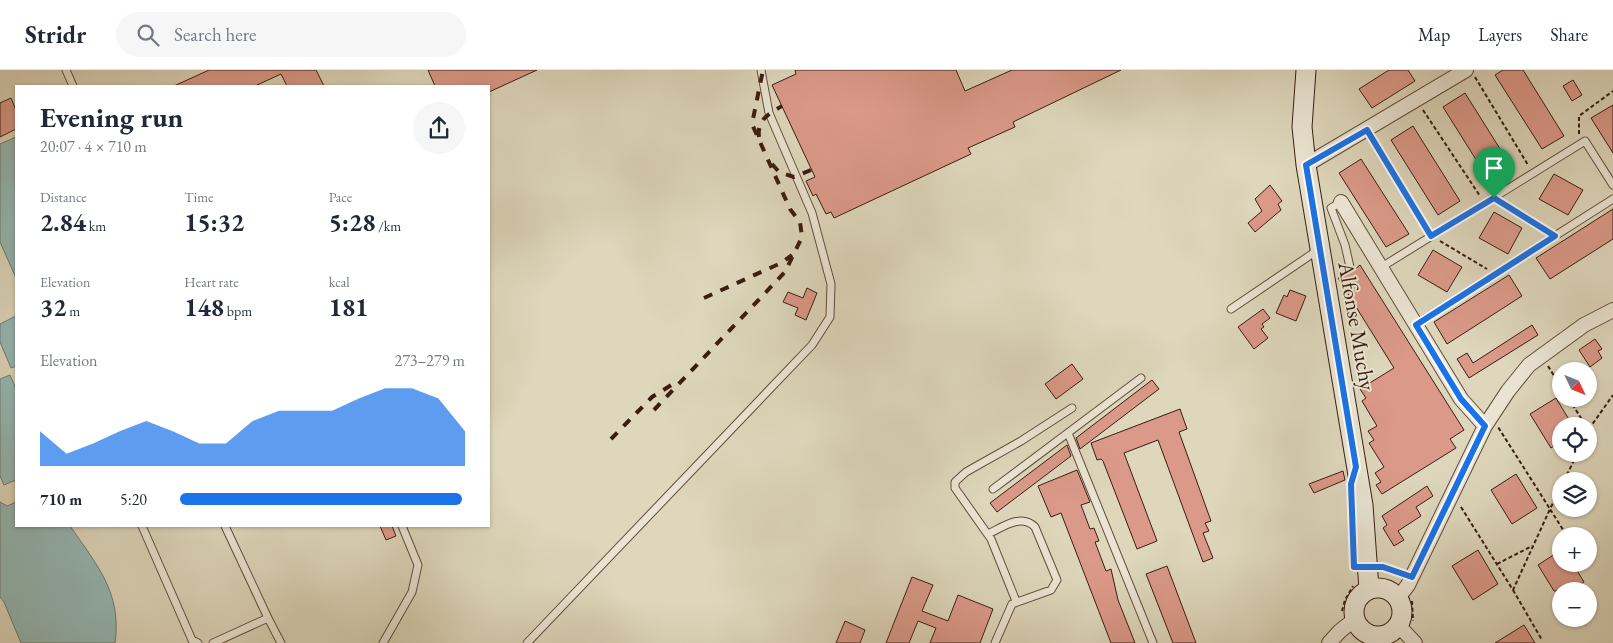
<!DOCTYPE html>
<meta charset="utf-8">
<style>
body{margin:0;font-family:"EB Garamond",serif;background:#f6f6f7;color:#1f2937;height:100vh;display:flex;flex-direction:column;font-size:19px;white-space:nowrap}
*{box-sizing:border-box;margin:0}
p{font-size:16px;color:#747a83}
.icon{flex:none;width:28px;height:28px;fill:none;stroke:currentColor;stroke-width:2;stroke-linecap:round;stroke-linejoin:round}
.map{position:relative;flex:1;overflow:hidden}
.details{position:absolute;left:15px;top:15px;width:475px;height:442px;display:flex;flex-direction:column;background:#fff;border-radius:0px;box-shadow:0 1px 4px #0004}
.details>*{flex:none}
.needle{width:32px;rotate:133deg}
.buttons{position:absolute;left:1552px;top:292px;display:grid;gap:10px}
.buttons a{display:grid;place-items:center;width:45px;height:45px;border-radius:50%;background:#fff;box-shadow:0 1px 4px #0004;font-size:25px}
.pin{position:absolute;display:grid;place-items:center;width:42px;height:42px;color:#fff;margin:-51px -21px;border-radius:50% 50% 50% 0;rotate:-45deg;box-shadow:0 0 5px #0007}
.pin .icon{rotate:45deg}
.round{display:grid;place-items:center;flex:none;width:52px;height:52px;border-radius:26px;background:#f6f6f7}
.head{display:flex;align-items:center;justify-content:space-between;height:85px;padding:0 25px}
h1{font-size:28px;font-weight:700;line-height:38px}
.metrics{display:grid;grid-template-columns:repeat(3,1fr);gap:8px;height:85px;padding:5px 25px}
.metrics div{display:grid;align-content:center}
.metrics b{font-size:25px;font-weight:700}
.metrics small{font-size:14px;font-weight:400}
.metrics p{font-size:14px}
.chart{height:140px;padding:10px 25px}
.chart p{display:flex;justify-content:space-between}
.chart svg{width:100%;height:90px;margin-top:5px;fill:#1a73e8;opacity:.7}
ul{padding:0 25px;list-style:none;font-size:16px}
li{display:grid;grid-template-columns:80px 60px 1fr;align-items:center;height:38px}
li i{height:12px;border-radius:6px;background:#1a73e8}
header{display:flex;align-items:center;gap:30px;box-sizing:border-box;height:70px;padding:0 25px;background:#fff;border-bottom:1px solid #e0e1e3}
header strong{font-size:24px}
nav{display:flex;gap:28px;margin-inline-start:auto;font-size:18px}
.search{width:350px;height:45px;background:#f6f6f7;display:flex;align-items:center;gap:12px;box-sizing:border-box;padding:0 18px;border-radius:28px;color:#747a83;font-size:19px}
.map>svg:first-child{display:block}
</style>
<header>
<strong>Stridr</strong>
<div class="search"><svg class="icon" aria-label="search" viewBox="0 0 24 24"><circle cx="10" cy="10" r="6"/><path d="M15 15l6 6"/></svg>Search here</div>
<nav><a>Map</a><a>Layers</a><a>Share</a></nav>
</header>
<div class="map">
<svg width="1613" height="573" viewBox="0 0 1613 573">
<rect width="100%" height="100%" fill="#ded7bc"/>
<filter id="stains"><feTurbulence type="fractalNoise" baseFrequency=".004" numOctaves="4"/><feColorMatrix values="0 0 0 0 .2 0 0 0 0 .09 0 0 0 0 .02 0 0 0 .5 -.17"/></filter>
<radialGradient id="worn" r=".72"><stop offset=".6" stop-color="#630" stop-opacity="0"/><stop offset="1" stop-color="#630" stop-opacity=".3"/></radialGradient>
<path fill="#94b8b5" stroke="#707a73" d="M16,67V208L0,172V74Z
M16,246V296L11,298L0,272V254Z
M10,305L16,319V410L4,415L0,406V309Z
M0,432L7,436L16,432V456H70C97,495 122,523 115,573H21L4,532L0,527Z"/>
<path fill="#db9989" stroke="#3a1d10" d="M209,0H316L324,16H287L281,4L255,16H174Z
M428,0H537L489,22V16H435Z
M795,0H956L965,21L1012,0H1121L1013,52L1015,57L968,78L971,84L834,148L831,142L826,144L816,124L813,126L806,111L815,107L772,15L796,4Z
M1389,0H1408L1415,11L1372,38L1359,19Z
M1503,0H1523L1564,66L1542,79L1495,5Z
M1573,10L1582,25L1572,31L1563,16Z
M1465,23L1512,98L1490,112L1443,37Z
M11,28L16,40V59L0,67V33Z
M1613,35V83L1591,48Z
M1413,56L1460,131L1438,145L1391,70Z
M1361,89L1409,164L1386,177L1339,103Z
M1554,104L1583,120L1568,145L1539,129Z
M1270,115L1282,131L1278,134L1281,140L1255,162L1248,153L1262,141L1255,129Z
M1613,139V169L1550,209L1536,188Z
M1494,142L1522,158L1508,184L1479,168Z
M1433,180L1462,197L1447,222L1418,205Z
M1360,195L1464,360L1450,369L1456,378L1382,424L1376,415L1381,412L1375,403L1384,397L1369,373L1374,370L1368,361L1377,356L1362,331L1366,328L1360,319L1394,298L1338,208L1353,201Z
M1509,205L1522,226L1447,274L1434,252Z
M807,218L817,223L806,250L795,245L798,238L783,232L788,222L803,228Z
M1290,220L1306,226L1296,251L1276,243L1284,225L1287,227Z
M1263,239L1270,248L1262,254L1264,257L1261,259L1268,268L1254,279L1238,257Z
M1532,255L1538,265L1469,308L1457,289L1467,283L1473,293Z
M1595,269L1602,279L1598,281L1602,288L1590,297L1579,280Z
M1072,294L1083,309L1056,329L1045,314Z
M1152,310L1159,319L1080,379L1076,368Z
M1556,328L1573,356H1561V371L1551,378L1530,344Z
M1180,339L1187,359L1179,362L1211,451L1205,453L1209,461L1203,463L1213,488L1203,492L1158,370L1124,383L1157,471L1137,479L1103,391L1101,389L1097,390L1091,373Z
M1067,375L1071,386L997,442L990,433Z
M1077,400L1090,432L1081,435L1090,459L1094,458L1099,471L1095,472L1106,501L1111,499L1118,530L1135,573H1111L1061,443L1051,447L1038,416Z
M1343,401L1345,410L1314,423L1309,414Z
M1516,404L1537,438L1512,454L1491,420Z
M1427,416L1433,426L1416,437L1421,446L1398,461L1404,470L1394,476L1383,458L1387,455L1382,446Z
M380,456H392L396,466L386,470Z
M1478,480L1498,514L1473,530L1452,496Z
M1561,480V494H1573L1584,512L1570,521H1554L1538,495Z
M1167,496L1196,573H1173L1146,504Z
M912,507L933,515L922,541L948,551L958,525L993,539L980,573H930L936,558L918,551L909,573H886Z
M845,551L865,560L860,573H836Z
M1524,555L1535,573H1495Z"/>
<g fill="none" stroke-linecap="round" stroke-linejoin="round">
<defs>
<path id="lane" d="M66,0L73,16
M1341,132L1331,138L1345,175L1350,197
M1380,198L1585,71L1613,115
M1231,239L1318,180
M1415,255L1613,129
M1068,363L1153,573
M993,419L1141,308
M142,456L192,570L198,573
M988,464C1003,457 1021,443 1035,457L1057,510L1051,520L1012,534L995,573
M1016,531L991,469L955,418V412L966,402L1021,371L1072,338
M268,548L281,573
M213,573L268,548L225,456
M383,573L412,522L418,495L402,456
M527,573L812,275L830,247L831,214L812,143L769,43L761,0"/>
<path id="street" d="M1306,95L1466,0
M1341,132L1461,329L1485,356
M1398,528L1408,515L1485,356L1508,321L1529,295L1584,255L1613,240
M1398,555L1415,573
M1329,573L1340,561L1355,549"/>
<path id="secondary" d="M1306,0L1302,57L1306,95L1363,435L1369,519
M1354 542a24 24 0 1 1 48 0a24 24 0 1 1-48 0Z"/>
</defs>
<use href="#lane" stroke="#634c3b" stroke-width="9"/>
<use href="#street" stroke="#634c3b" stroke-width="16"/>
<use href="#secondary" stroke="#3a1d10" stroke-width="21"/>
<path stroke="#3a1d10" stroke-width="2" stroke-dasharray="4 2.5" stroke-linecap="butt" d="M1475,7L1528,95
M1423,40L1480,126
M1579,64V46L1613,21
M1373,70L1426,158
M1502,133L1546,161
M1440,171L1487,199
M1548,296L1561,317
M1569,329L1586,356
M1589,359L1613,325
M1564,411L1577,384
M1561,416L1550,439L1567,466
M1461,437L1513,520L1550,439L1498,357
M1497,494L1532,476
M1384,497L1401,502
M1513,520L1542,570
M1412,531L1413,551
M1342,541L1345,530L1353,516"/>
<use href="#lane" stroke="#eae5d3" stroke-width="7"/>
<use href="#street" stroke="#eae5d3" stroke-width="14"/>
<use href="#secondary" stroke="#eae5d3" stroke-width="19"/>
<path stroke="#3a1d10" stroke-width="4" stroke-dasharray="9 9" stroke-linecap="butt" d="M759,67C757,50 768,44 782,36
M772,94L779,102L794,107L811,100
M704,228L781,193L792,185
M654,340L785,202L802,167L800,152L790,139L752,54L763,0
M611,369L652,327L678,311"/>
</g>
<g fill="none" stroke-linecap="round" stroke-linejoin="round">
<defs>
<path id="route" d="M1367,60L1431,166L1494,128L1555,166L1416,255L1461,329L1485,356L1412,507L1383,497H1354L1351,414L1356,397L1306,95Z"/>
</defs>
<use href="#route" stroke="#fff" stroke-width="10"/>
<use href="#route" stroke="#1a73e8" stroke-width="6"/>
</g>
<g text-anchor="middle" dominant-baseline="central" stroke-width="4" stroke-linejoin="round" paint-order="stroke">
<g font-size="22" fill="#3a1d10" stroke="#eae5d3">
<text transform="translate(1357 256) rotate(80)">Alfonse Muchy</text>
</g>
</g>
<rect width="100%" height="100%" filter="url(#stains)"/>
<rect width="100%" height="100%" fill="url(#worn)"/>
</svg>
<div class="buttons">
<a><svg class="needle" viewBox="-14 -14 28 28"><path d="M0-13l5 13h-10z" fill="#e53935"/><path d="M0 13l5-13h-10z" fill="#747a83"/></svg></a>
<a><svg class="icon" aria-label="locate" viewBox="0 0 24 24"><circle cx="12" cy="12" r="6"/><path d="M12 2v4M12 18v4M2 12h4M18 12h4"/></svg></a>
<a><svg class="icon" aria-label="layers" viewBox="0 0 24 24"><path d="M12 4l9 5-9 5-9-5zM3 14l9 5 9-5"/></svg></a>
<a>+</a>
<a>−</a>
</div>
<div class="pin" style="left:1494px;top:128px;background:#1e9e55"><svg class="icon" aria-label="arrive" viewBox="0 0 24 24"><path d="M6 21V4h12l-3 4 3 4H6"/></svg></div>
<section class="details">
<div class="head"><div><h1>Evening run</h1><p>20:07 · 4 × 710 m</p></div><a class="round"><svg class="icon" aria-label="share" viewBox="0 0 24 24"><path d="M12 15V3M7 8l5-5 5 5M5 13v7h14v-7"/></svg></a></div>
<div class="metrics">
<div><p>Distance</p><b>2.84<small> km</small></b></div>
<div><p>Time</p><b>15:32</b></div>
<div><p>Pace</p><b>5:28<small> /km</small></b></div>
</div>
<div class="metrics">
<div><p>Elevation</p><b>32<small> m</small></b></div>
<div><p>Heart rate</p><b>148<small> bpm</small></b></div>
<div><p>kcal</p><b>181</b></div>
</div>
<div class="chart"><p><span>Elevation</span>273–279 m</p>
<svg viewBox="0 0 160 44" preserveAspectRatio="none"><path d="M0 44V27L10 38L20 33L30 27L40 22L50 27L60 33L70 33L80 22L90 17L100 17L110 17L120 11L130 6L140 6L150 11L160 27V44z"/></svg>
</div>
<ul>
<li><b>710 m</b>5:20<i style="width:99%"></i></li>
</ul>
</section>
</div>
